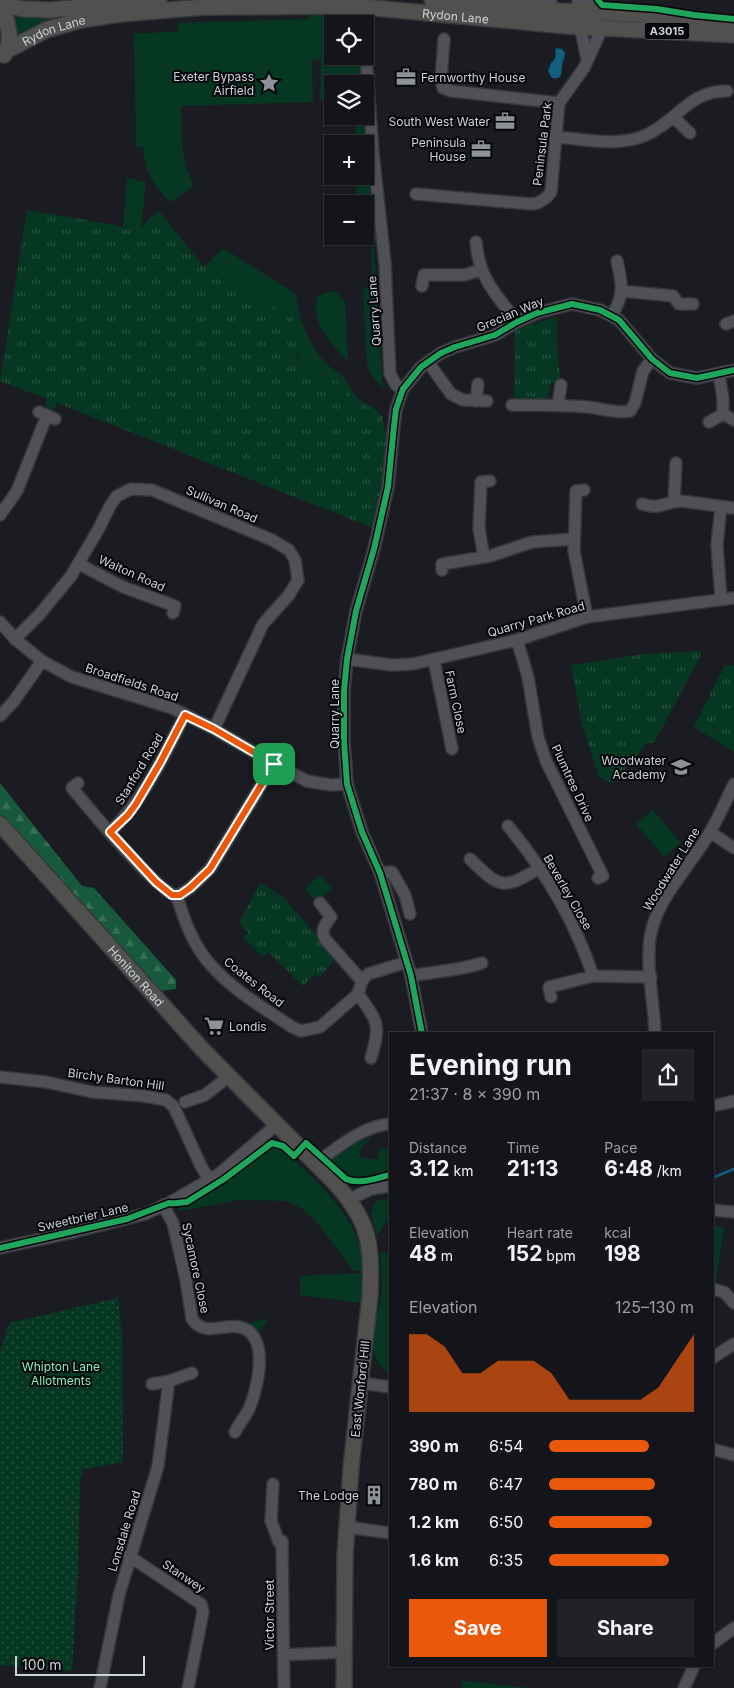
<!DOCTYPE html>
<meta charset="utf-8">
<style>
body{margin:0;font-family:Inter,sans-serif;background:#212227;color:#f1f3f6;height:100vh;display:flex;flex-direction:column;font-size:19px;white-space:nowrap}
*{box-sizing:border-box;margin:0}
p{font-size:16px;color:#9d9fa2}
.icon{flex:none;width:28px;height:28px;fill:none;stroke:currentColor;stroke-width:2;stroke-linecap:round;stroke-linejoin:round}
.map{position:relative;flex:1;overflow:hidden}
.sheet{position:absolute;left:389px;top:1032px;width:325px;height:635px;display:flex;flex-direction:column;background:#14151a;border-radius:0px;box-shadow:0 1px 4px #0004,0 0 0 1px #333439}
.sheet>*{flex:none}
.fabs{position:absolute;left:324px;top:15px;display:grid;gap:10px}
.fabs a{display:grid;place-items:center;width:50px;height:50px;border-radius:0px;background:#14151a;box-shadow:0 1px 4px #0004,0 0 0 1px #333439;font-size:25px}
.scale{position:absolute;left:15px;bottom:12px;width:130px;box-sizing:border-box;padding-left:5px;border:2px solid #cdd1d8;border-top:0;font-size:14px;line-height:18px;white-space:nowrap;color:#cdd1d8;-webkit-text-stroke:4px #05060a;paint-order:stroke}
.pin{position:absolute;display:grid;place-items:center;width:42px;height:42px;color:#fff;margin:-21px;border-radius:10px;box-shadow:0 2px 8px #0006}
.round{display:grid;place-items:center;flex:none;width:52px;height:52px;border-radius:0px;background:#212227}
.overview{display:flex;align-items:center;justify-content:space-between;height:85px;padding:0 20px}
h1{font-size:28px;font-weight:700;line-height:38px}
.stats{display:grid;grid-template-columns:repeat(3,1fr);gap:8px;height:85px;padding:5px 20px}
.stats div{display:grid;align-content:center}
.stats b{font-size:21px;font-weight:700}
.stats small{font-size:14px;font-weight:400}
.stats p{font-size:14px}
.chart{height:140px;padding:10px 20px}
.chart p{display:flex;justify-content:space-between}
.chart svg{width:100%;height:90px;margin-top:5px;fill:#ea580c;opacity:.7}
.cta{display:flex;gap:10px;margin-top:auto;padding:10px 20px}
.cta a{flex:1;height:58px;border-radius:0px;background:#ea580c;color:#fff;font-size:20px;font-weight:700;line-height:58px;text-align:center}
.cta a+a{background:#212227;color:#f1f3f6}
ul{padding:0 20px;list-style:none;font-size:16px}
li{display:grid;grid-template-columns:80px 60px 1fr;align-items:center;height:38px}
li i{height:12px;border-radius:6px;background:#ea580c}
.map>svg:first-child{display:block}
</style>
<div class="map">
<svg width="734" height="1688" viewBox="0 0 734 1688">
<defs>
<pattern id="forest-firs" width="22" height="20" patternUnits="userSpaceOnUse" patternTransform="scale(1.25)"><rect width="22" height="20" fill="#17593c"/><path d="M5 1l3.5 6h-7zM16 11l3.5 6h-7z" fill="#387057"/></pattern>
<pattern id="park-tufts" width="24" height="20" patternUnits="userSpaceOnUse" patternTransform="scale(1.25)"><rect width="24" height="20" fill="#063723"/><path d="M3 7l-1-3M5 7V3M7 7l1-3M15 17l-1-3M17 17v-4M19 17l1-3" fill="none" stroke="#295342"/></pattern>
<pattern id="garden-dots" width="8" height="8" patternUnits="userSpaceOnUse" patternTransform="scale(1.25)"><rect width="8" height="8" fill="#063723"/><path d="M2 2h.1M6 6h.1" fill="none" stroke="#295342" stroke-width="1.8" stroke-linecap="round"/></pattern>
</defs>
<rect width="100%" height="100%" fill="#1a1c22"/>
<path fill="#063723" d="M9,12H106L49,20L36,25L14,37Z
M310,14C325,14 339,12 350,24H332V56H362L363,84H332V102L320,101L321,60L312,59L313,102L181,106C182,133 180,159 193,183V186L171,202C154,188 144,169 143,147H136L134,34L178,31V23L309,19Z
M365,113L383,389L370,373L367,363L363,291L372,282L371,235L365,236V204H357L356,176H365V144H356L355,125L348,122V116H365Z
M127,178L146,182L141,229L135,232L123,227Z
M223,248L296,294C299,320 310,349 330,367C334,370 340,372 343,376C347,380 349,387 353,392C359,401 369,405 378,410L377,413L302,366C296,356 298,349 300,339L204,267Z
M330,291L336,292L345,301L348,361C333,346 307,318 318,296Z
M653,810L681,843L664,857L636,824Z
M320,875L332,888L317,903L304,889Z
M371,1138L361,1148L359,1157L378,1160L380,1147L390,1149V1174L356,1181L330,1161L348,1145Z
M275,1145L281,1147C310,1177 348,1205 360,1247C362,1254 362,1263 363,1271H354L316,1221L301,1208L286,1201L238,1200L179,1211V1209L228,1179L264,1150Z
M390,1198V1216L377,1236L371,1215L374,1203L379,1200Z
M712,1226L724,1227L716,1283H713Z
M381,1250L390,1255V1375C371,1363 371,1339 376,1319C378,1309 382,1299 382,1289C382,1276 381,1263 381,1250Z
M362,1273L361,1303L300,1295V1276Z
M268,1318L260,1332L258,1343L238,1327Z
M463,1681L530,1688H462Z"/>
<path fill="url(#forest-firs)" d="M0,783L82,886L94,888L176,980V989L160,991L0,820Z"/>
<path fill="url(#park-tufts)" d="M27,210L116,225L135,232C145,227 148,217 159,211L204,267L293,318L301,339L297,353L298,360L302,366L307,370L338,381L352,398L382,415L387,443L385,483L373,528L57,403L54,411L45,407L47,399L0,381Z
M557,317V347L560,376L559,381L550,384L547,403L514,402L515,329Z
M700,651L701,655L654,743H647L613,783L599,777L582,724L571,665L645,654Z
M734,665V752L694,727L724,666Z
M260,883L284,898L336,957L319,978L315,974L303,986L268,952L263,957L243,938L248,933L239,923Z"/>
<path fill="url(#garden-dots)" d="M118,1298L122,1334L123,1462L83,1469L80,1480L78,1568L72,1671L0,1665V1353L9,1323Z"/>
<path fill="#11607f" d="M556,48L562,49L565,53C565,57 563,60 562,65C561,73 563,80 552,78L548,71L551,63L555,59Z"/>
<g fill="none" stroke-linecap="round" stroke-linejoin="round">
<path stroke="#11607f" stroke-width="2.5" d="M712,1178L734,1169"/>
<defs>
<path id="minor" d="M514,0H551
M578,0L580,26L587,59
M353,6L361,15L363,24
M444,39L441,81L443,88L451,91L559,103
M365,43L373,152L385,263L390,374L396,385L403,389
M673,117L690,133
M555,137C584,139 616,147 644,136C676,123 689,90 727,91
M416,194L531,204L538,203L547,197L551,192L559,103L584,68L599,35L598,23L590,12L589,0
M476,242C479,279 496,294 517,322
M422,286L424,275H464L481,270
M622,291L673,296L679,304H693
M612,315C625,294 622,284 617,261
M726,324L734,321
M428,362L451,394L463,400L487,401
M719,374L723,399V414L734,420
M476,401L478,384
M512,405C537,405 562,405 587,407C601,408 616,414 630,411L635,403L643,371L652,359
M558,405L561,385
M39,412L55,419
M709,422L723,414
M584,490L576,491L574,551L587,617
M674,502L676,463
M642,504C662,510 663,502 681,501L734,508
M0,515L17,491L47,415
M484,557L479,529L481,482L490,481
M79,564L123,587L175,606L173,613
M442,570V564L490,556L532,542L574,539
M721,599L717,545L721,507
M0,622L15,639L42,661L72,677L172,708L214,729L274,764L307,781L331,785L347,784
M15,639L39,615L71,576L98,530L110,506L117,496L131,489L152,490L272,540L289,550L295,560L298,580L289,595L263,624L214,729
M517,640L528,677L538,737L546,761L603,876L598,878
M347,659L391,665L413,664L517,640L587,617L734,598
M434,660L452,749
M0,716L14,701L42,661
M274,764L210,869L190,888L177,896C184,920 193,945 210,964C232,990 264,1008 292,1027L301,1031L320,1027L358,994L362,981L368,974L407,962
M78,783L72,788C88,807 158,893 177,896
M508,826C545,871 575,921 593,976
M110,832C145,798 163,757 185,715
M710,832L734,848
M470,859C501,889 502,890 540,868
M380,873L392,872L405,895L410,914
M320,903L331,917C326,924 320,929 325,939L362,981
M411,976C435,971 458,971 482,963
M358,994C378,1022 381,1024 371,1058
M551,997L549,987L593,976L651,977
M422,1034L411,976L387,896L380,873L362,832L347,784L344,741V691L347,659L356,611L374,549L388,487L394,426L396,409L403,389L421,367L441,353L455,347L495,335L517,322L537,313L572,304L600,310L619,320L652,359L670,373L697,378L734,370
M655,1034C654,1002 646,969 650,938C656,898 691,866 710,832C719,817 726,800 734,784
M0,1077L46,1082L92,1092L144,1096L166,1100L174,1107L201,1166L209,1180
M185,1102L205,1095L228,1077
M712,1106L734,1101
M327,1155C346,1141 366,1126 390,1124
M350,1199L371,1189L390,1186
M163,1205L173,1223L186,1280L192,1319C204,1337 222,1324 239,1327C271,1333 258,1388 249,1409C245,1417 239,1424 235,1432
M712,1210L734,1212
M0,1248L74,1232L145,1214L169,1203L219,1174L276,1125
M712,1289L724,1292L734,1303
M712,1358L734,1344
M361,1383L390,1387
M152,1384L169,1381
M712,1449L734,1455
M273,1484L271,1521L279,1542
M347,1527L390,1533
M282,1541L284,1688
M129,1556L201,1604L203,1612L188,1688
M712,1644L734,1628
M283,1655L344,1652
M100,1688L119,1595L158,1466L169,1381L192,1373
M684,1688L694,1666"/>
<g id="major">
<path d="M432,0L561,11L634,14L734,25"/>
<path d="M0,4L23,9L51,10L159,0"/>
<path d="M2,5C6,20 15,41 4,55"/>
<path id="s1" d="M0,54L46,30L81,20L120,14L205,7L353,6L566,26L734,35"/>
<path id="s2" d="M0,824L203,1050L334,1182C370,1221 372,1244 370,1296L351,1467L345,1557L344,1688"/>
</g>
</defs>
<use href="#minor" stroke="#36373c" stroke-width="14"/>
<use href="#major" stroke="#36373c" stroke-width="18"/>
<use href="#minor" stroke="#4f5156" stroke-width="11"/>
<use href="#major" stroke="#50504e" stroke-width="15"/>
<defs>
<path id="cycleway" d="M598,0L602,5L657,9L694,15L734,19
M422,1034L411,976L387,896L380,873L362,832L347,784L344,741V691L347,659L356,611L374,549L388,487L394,426L396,409L403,389L421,367L441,353L455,347L495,335L517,322L537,313L572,304L600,310L619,320L652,359L670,373L697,378L734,370
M0,1248L127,1219L169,1203C176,1204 180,1202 187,1202L224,1179L272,1143L283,1146L294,1156L306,1143L346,1179C359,1185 376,1178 390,1175"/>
</defs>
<use href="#cycleway" stroke="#05060a" stroke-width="9"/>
<use href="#cycleway" stroke="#20a55d" stroke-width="6"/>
</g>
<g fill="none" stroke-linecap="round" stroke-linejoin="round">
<defs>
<path id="route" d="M185,715L214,729L274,764L210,869L190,888L180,895H172L156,882L110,832L128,815L136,804L160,763Z"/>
</defs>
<use href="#route" stroke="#fff" stroke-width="10"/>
<use href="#route" stroke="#ea580c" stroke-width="6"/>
</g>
<defs>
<symbol id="office-bare" viewBox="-9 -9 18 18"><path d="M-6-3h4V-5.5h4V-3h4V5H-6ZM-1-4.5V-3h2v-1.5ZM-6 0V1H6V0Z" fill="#8e9298" stroke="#05060a" stroke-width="2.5" paint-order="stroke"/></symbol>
<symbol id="sight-bare" viewBox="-9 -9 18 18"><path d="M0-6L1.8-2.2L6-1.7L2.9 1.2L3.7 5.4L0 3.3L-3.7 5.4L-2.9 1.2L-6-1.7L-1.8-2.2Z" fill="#8e9298" stroke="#05060a" stroke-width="2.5" paint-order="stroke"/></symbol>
<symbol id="school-bare" viewBox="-9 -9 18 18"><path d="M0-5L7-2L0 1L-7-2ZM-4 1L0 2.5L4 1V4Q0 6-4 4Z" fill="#8e9298" stroke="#05060a" stroke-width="2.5" paint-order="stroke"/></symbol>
<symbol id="supermarket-bare" viewBox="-9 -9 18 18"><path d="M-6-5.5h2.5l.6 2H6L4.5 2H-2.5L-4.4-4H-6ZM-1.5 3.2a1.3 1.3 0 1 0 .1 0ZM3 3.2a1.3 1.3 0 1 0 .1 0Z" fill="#8e9298" stroke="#05060a" stroke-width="2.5" paint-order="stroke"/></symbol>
<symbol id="building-bare" viewBox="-9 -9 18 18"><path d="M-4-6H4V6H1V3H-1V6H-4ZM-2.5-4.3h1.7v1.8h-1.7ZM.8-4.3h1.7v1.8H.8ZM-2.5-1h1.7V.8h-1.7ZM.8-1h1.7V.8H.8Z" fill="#8e9298" stroke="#05060a" stroke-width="2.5" paint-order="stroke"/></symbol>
</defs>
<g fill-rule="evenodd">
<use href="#office-bare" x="392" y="63" width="28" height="28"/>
<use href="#sight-bare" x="255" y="69" width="28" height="28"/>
<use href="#office-bare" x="491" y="107" width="28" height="28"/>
<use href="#office-bare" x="467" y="135" width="28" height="28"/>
<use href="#school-bare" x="667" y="753" width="28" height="28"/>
<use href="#supermarket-bare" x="200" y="1012" width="28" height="28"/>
<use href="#building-bare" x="360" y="1481" width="28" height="28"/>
</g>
<g text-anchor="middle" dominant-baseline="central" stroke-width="4" stroke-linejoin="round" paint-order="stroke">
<rect fill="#05060a" stroke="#91949a" stroke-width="1" x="644.5" y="22.5" width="45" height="17" rx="4"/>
<g font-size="11" font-weight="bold" fill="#cdd1d8">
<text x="667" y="31">A3015</text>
</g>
<g font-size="12" fill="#cdd1d8" stroke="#05060a">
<text stroke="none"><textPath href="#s1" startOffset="464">Rydon Lane</textPath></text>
<text stroke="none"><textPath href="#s1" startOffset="59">Rydon Lane</textPath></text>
<text transform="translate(542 144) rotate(-83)">Peninsula Park</text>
<text transform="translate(374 311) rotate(-94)">Quarry Lane</text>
<text transform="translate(510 314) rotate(-23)">Grecian Way</text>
<text transform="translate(222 504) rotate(23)">Sullivan Road</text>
<text transform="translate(132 573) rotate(24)">Walton Road</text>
<text transform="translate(536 619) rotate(-16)">Quarry Park Road</text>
<text transform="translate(132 682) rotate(18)">Broadfields Road</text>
<text transform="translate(456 702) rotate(78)">Farm Close</text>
<text transform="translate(334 714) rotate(-90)">Quarry Lane</text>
<text transform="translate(139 769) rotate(-59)">Stanford Road</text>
<text transform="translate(573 783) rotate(65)">Plumtree Drive</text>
<text transform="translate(671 869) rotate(-58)">Woodwater Lane</text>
<text transform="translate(568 892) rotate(60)">Beverley Close</text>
<text stroke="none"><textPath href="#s2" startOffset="204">Honiton Road</textPath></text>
<text transform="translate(254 982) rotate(38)">Coates Road</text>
<text transform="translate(116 1079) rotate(8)">Birchy Barton Hill</text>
<text transform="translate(83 1217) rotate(-13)">Sweetbrier Lane</text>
<text transform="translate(196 1268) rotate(78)">Sycamore Close</text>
<text transform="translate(360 1389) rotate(-84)">East Wonford Hill</text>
<text transform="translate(124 1531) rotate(-73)">Lonsdale Road</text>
<text transform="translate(184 1576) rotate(34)">Stanwey</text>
<text transform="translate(269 1615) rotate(-90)">Victor Street</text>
</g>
<g font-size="12" fill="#cdd1d8" stroke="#05060a" text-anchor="end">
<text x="254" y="76">Exeter Bypass<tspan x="254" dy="14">Airfield</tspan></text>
<text x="421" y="77" text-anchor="start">Fernworthy House</text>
<text x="490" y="121">South West Water</text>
<text x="466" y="142">Peninsula<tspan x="466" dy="14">House</tspan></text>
<text x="666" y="760">Woodwater<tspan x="666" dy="14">Academy</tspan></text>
<text x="229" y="1026" text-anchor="start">Londis</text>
<text x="359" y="1495">The Lodge</text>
</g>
<g font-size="12" fill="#89edb6" stroke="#05060a">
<text x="61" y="1366">Whipton Lane<tspan x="61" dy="14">Allotments</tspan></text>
</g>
</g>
</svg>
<div class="fabs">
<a><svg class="icon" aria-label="locate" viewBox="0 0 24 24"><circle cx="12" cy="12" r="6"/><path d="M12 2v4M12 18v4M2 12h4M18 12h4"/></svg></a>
<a><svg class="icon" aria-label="layers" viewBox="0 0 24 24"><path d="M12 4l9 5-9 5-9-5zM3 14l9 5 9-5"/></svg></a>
<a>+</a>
<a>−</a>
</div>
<div class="scale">100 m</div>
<div class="pin" style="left:274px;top:764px;background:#1e9e55"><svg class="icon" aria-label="arrive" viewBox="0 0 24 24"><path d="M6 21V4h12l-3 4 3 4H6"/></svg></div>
<section class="sheet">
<div class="overview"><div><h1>Evening run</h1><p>21:37 · 8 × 390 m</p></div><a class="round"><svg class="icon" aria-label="share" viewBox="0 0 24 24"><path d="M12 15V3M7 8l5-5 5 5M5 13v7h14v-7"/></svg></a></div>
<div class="stats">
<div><p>Distance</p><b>3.12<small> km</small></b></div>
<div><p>Time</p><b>21:13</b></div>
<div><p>Pace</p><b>6:48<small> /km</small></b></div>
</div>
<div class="stats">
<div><p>Elevation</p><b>48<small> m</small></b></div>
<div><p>Heart rate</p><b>152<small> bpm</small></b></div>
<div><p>kcal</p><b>198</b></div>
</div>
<div class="chart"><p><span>Elevation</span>125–130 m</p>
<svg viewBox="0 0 160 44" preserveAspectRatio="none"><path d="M0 44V6L10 6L20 12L30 25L40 25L50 19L60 19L70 19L80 25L90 38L100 38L110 38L120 38L130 38L140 32L150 19L160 6V44z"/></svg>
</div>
<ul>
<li><b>390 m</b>6:54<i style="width:69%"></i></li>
<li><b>780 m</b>6:47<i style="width:73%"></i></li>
<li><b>1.2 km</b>6:50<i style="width:71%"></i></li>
<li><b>1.6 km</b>6:35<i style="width:83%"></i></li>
</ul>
<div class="cta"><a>Save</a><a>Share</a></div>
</section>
</div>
